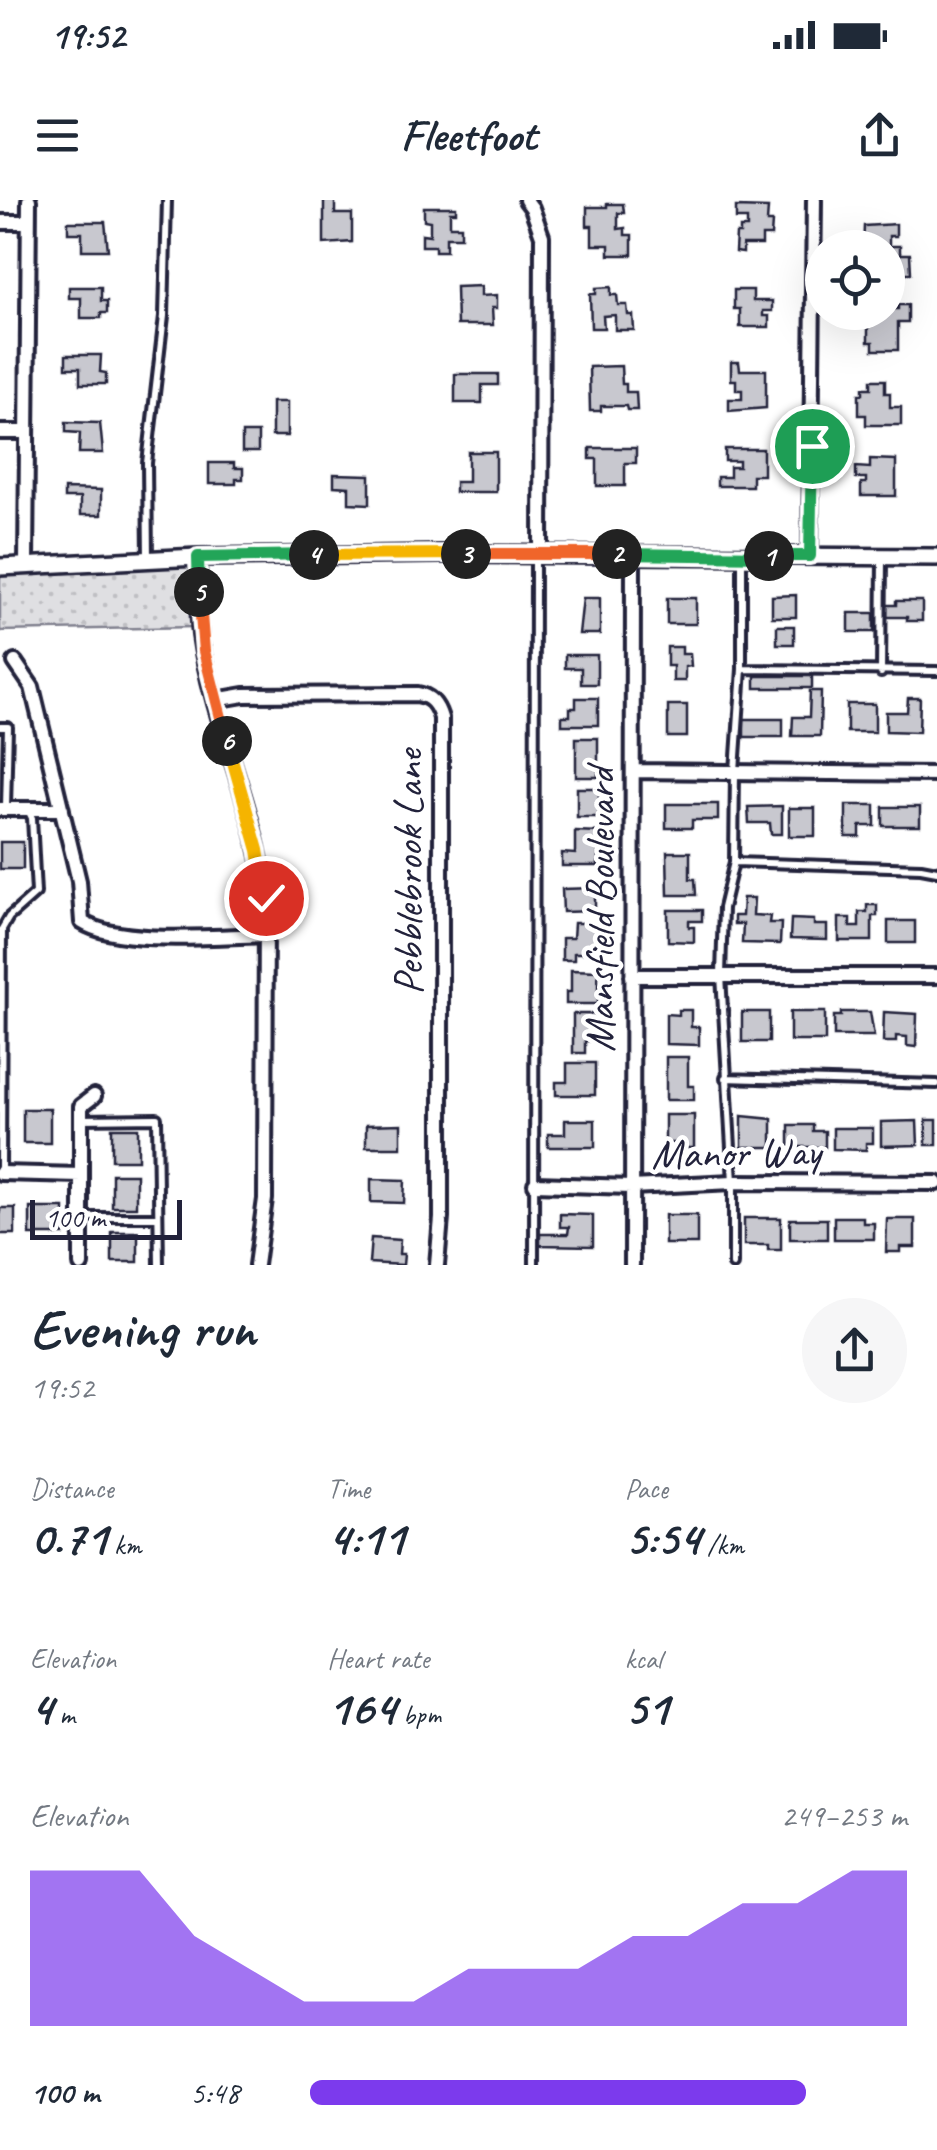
<!DOCTYPE html>
<meta charset="utf-8">
<style>
body{margin:0;font-family:Caveat,sans-serif;background:#f6f6f7;color:#1f2937;height:100vh;display:flex;flex-direction:column;font-size:38px;white-space:nowrap}
*{box-sizing:border-box;margin:0}
p{font-size:32px;color:#747a83}
.icon{flex:none;width:55px;height:55px;fill:none;stroke:currentColor;stroke-width:2;stroke-linecap:round;stroke-linejoin:round}
.map{position:relative;height:1065px;overflow:hidden}
.drawer{display:flex;flex-direction:column;background:#fff;flex:1}
.drawer>*{flex:none}
.buttons{position:absolute;left:805px;top:30px;display:grid;gap:20px}
.buttons a{display:grid;place-items:center;width:100px;height:100px;border-radius:50%;background:#fff;box-shadow:0 10px 40px #0002;font-size:50px}
.scale{position:absolute;left:30px;bottom:25px;width:152px;box-sizing:border-box;padding-left:10px;border:5px solid #22223b;border-top:0;font-size:28px;line-height:35px;white-space:nowrap;color:#22223b;-webkit-text-stroke:8px #fff;paint-order:stroke}
.pin{position:absolute;display:grid;place-items:center;width:85px;height:85px;color:#fff;margin:-42px;border:5px solid #fff;border-radius:50%;box-shadow:0 2px 10px #0007}
.km{position:absolute;width:50px;height:50px;margin:-25px;border-radius:50%;background:#222;color:#fff;font-size:28px;line-height:50px;text-align:center}
.round{display:grid;place-items:center;flex:none;width:105px;height:105px;border-radius:52px;background:#f6f6f7}
.head{display:flex;align-items:center;justify-content:space-between;height:170px;padding:0 30px}
h1{font-size:55px;font-weight:800;line-height:75px}
.metrics{display:grid;grid-template-columns:repeat(3,1fr);gap:15px;height:170px;padding:10px 30px}
.metrics div{display:grid;align-content:center}
.metrics b{font-size:50px;font-weight:800}
.metrics small{font-size:28px;font-weight:400}
.metrics p{font-size:28px}
.chart{height:280px;padding:20px 30px}
.chart p{display:flex;justify-content:space-between}
.chart svg{width:100%;height:180px;margin-top:10px;fill:#7c3aed;opacity:.7}
ul{padding:0 30px;list-style:none;font-size:32px}
li{display:grid;grid-template-columns:160px 120px 1fr;align-items:center;height:75px}
li i{height:25px;border-radius:12px;background:#7c3aed}
.status{display:flex;justify-content:space-between;align-items:center;height:70px;padding:0 50px;background:#fff;direction:ltr}
.status svg{height:28px;fill:currentColor}
header{display:flex;justify-content:space-between;align-items:center;height:130px;padding:0 30px;background:#fff;font-size:45px;font-weight:800}
.map>svg:first-child{display:block}
</style>
<div class="status"><b>19:52</b><svg viewBox="0 0 49 12"><path d="M0 12V9h3v3zM5 12V6h3v6zM10 12V3h3v9zM15 12V0h3v12zM26 1h20v11H26zM47 4h2v5h-2z"/></svg></div>
<header><svg class="icon" aria-label="menu" viewBox="0 0 24 24"><path d="M4 6h16M4 12h16M4 18h16"/></svg>Fleetfoot<svg class="icon" aria-label="share" viewBox="0 0 24 24"><path d="M12 15V3M7 8l5-5 5 5M5 13v7h14v-7"/></svg></header>
<div class="map">
<svg width="937" height="1065" viewBox="0 0 937 1065">
<defs>
<pattern id="park-dots" width="8" height="8" patternUnits="userSpaceOnUse" patternTransform="scale(2.5)"><rect width="8" height="8" fill="#dfdfe2"/><path d="M2 2h.1M6 6h.1" fill="none" stroke="#bfbfc3" stroke-width="1.8" stroke-linecap="round"/></pattern>
</defs>
<rect width="100%" height="100%" fill="#fff"/>
<filter id="ink" filterUnits="userSpaceOnUse"><feTurbulence type="fractalNoise" baseFrequency=".01" numOctaves="2"/><feDisplacementMap in="SourceGraphic" scale="20" xChannelSelector="R" yChannelSelector="G"/><feConvolveMatrix kernelMatrix="1 2 1 2 8 2 1 2 1" color-interpolation-filters="sRGB"/></filter>
<g filter="url(#ink)">
<path fill="url(#park-dots)" stroke="#80808e" stroke-width="2.5" d="M186,363L192,368L193,427L0,431V368Z"/>
<path fill="#c8c8cf" stroke="#22223b" stroke-width="2.5" d="M324,0H335V14H352V42L324,44Z
M607,4H623L624,13H618V29L625,28V35H632V55H609V45H592V26H587V7H607Z
M424,7H456V12H450V26H461V37H446V51H435V46H422V34L430,35V21L424,20Z
M736,7L768,8L767,22H772L771,36H762V45H743V53L735,52L736,34H740V28H747V19H736Z
M68,22H105L108,50H82V33H68Z
M896,24V36H889V46H900V54H910L911,73H899L898,65L888,66V48H863L864,26Z
M481,86V96L497,95V108H492L493,125H457L456,87Z
M69,87H101V101H107V113H101V118H81V98H69Z
M611,87V95H617L618,105H627L628,115H633L634,130H615V115L603,116L604,128H591L590,94H596V88Z
M734,90H753V101H772V111H763V116H769V127H740V109H734Z
M898,105H908V122H898V150H873V142H868V121H863V112H888V109H898Z
M66,155H101L100,172L106,173V184H80V168H66Z
M731,162H739L740,170H766V208L729,211V199H742V190H736V180H731Z
M621,166L622,184H626V192H636L637,210H627L626,206H601V211H590L589,167Z
M455,174H498V185H482V203H455Z
M871,180H885V193H890V207H901V225H866V215H859V194H863V188H871Z
M272,202H287V236H272Z
M66,222L100,223L103,253H79L80,233L66,232Z
M242,233H258V252H242Z
M590,248H636V263H625V286H597V259H590Z
M725,249H763V275H752V286H717V277H730V267H739V261H725Z
M468,252H496V292H455V282H468Z
M870,259L896,260V296H861V283H866V278H856V267L870,268Z
M209,263H234V268H243V279H236V284H209Z
M334,274L370,275V304L349,303V287L334,286Z
M64,289L101,290V315H80V298H64Z
M796,395V417H772V396Z
M583,398H600V434H579Z
M667,398H696V424H667Z
M896,401H922V421H907V417H887V405H896Z
M849,413H874V432H849Z
M777,426H794V444H777Z
M667,447H682V454H690L691,466L685,467V481H673V466H667Z
M565,455H597V484H581V468H565Z
M755,476H812V488H755Z
M810,491H821L820,536H792L793,517H809Z
M576,498H598V525H562V516H570V508H576Z
M908,498H920L919,532L886,531V512H907Z
M847,504H875V532H847Z
M668,505H687V537H668Z
M744,519H783V537H744Z
M576,538H598V577H576Z
M577,588H599V617H577Z
M666,604H718V620H692V628H666Z
M846,605H875V626H860V637H846Z
M782,606V634H771L770,623H749L748,607Z
M883,607H920V626H883Z
M789,608H815V636H789Z
M575,631L598,632V666H562V653L575,654Z
M0,642H23V669H0Z
M667,652H690V679H695L696,695H668Z
M595,688V711L563,712L562,689Z
M743,698H754L753,715L770,716L769,723H781L780,744L742,743L743,724H734V716H742Z
M867,705H877V716H872V741H839V718H850V727H859V712H867Z
M668,710H702V721H689V727H694V742L668,741Z
M791,719L814,720V725H827V740L790,739Z
M888,721H915V743H888Z
M574,723H595V753H574V760H562V738H573Z
M571,770L598,771V804H566V792H571Z
M679,810H691V827H699V845L666,844V814L679,815Z
M742,812H769V842H742Z
M790,812H825V841H790Z
M841,812H870L874,836H834V816H841Z
M884,812L917,814L916,847L907,846V837L896,836V842H883Z
M573,814H597V841H585V853H573Z
M666,857H688V886H694V900H666Z
M567,863H595V895H556V882H567Z
M23,909H50V943H23Z
M665,915H694V948H683V943H665Z
M742,916L772,919V947H742Z
M565,920H595V947H548V934H565Z
M926,920H937V945H926Z
M917,921L918,945L881,946V922Z
M401,924V947H366V925Z
M789,925H813V931H825V947H789Z
M112,928H138V960H112Z
M833,928H873V943H866V950L833,949Z
M112,974H136V1007H112Z
M371,979L405,980L404,1003L371,1002Z
M0,1008H15V1034H0Z
M30,1008H64V1035H30Z
M560,1014L593,1015V1046L540,1045V1034H568L569,1027H560Z
M665,1015H697V1044H665Z
M834,1017H863V1023H874V1039H834Z
M744,1018H781V1050H768V1045H744Z
M790,1019H827V1039H790Z
M887,1019H915V1047H900V1052H886Z
M112,1032H138V1062H112Z
M371,1038L400,1040L399,1054H404L403,1065L369,1063Z"/>
<g fill="none" stroke-linecap="round" stroke-linejoin="round">
<defs>
<path id="service" d="M148,359L147,263L164,116L167,0
M742,469L937,471
M881,473L882,359
M0,527H8L6,607
M734,662L921,668L937,671
M725,878L937,884
M81,919L157,918L159,1065
M1,972L2,729L9,717L36,693L32,618L28,610
M82,1017H157
M534,1065L535,355
M733,1065V982L721,775L723,708L734,662L735,571L742,469V358"/>
<path id="minor" d="M526,0L532,8L542,36L541,354
M0,22H28
M0,232H27
M810,356L814,0
M198,357C199,383 197,409 200,435C213,525 256,608 266,698L265,999L256,1065
M26,366L29,0
M15,462L32,487L79,681L82,722C119,746 221,736 267,735
M215,500L244,495L417,494C431,496 437,505 441,518V1018L437,1065
M634,571L937,574
M0,609H62
M632,776H937
M0,973L81,975
M535,984L631,987L733,982L937,983
M81,1065V906L94,896
M632,1065L633,355"/>
<path id="tertiary" d="M0,367L198,357L441,354L937,357"/>
</defs>
<use href="#service" stroke="#22223b" stroke-width="14"/>
<use href="#minor" stroke="#22223b" stroke-width="20"/>
<use href="#tertiary" stroke="#22223b" stroke-width="22"/>
<use href="#service" stroke="#fff" stroke-width="6"/>
<use href="#minor" stroke="#fff" stroke-width="12"/>
<use href="#tertiary" stroke="#fff" stroke-width="15"/>
</g>
</g>
<g fill="none" stroke-linecap="round" stroke-linejoin="round" filter="url(#ink)">
<defs>
<path id="split-1" d="M769,356H810L812,246"/>
<path id="split-2" d="M617,354L769,356"/>
<path id="split-3" d="M466,354H617"/>
<path id="split-4" d="M314,355L466,354"/>
<path id="split-5" d="M199,392L198,357L314,355"/>
<path id="split-6" d="M199,392L204,451L227,541"/>
<path id="split-7" d="M227,541L258,650L266,698"/>
</defs>
<use href="#split-1" stroke="#fff" stroke-width="20"/>
<use href="#split-2" stroke="#fff" stroke-width="20"/>
<use href="#split-3" stroke="#fff" stroke-width="20"/>
<use href="#split-4" stroke="#fff" stroke-width="20"/>
<use href="#split-5" stroke="#fff" stroke-width="20"/>
<use href="#split-6" stroke="#fff" stroke-width="20"/>
<use href="#split-7" stroke="#fff" stroke-width="20"/>
<use href="#split-1" stroke="#22a559" stroke-width="12"/>
<use href="#split-2" stroke="#22a559" stroke-width="12"/>
<use href="#split-3" stroke="#f0652b" stroke-width="12"/>
<use href="#split-4" stroke="#f5b400" stroke-width="12"/>
<use href="#split-5" stroke="#22a559" stroke-width="12"/>
<use href="#split-6" stroke="#f0652b" stroke-width="12"/>
<use href="#split-7" stroke="#f5b400" stroke-width="12"/>
</g>
<g text-anchor="middle" dominant-baseline="central" stroke-width="9" stroke-linejoin="round" paint-order="stroke">
<g font-size="42" fill="#22223b" stroke="#fff">
<text transform="translate(408 672) rotate(-90)">Pebblebrook Lane</text>
<text transform="translate(600 710) rotate(-90)">Mansfield Boulevard</text>
<text transform="translate(736 953) rotate(-1)">Manor Way</text>
</g>
</g>
</svg>
<div class="buttons">
<a><svg class="icon" aria-label="locate" viewBox="0 0 24 24"><circle cx="12" cy="12" r="6"/><path d="M12 2v4M12 18v4M2 12h4M18 12h4"/></svg></a>
</div>
<div class="scale">100 m</div>
<div class="pin" style="left:812px;top:246px;background:#1e9e55"><svg class="icon" aria-label="arrive" viewBox="0 0 24 24"><path d="M6 21V4h12l-3 4 3 4H6"/></svg></div>
<div class="pin" style="left:266px;top:698px;background:#d93025"><svg class="icon" aria-label="check" viewBox="0 0 24 24"><path d="M5 12l5 5 9-10"/></svg></div>
<b class="km" style="left:769px;top:356px">1</b>
<b class="km" style="left:617px;top:354px">2</b>
<b class="km" style="left:466px;top:354px">3</b>
<b class="km" style="left:314px;top:355px">4</b>
<b class="km" style="left:199px;top:392px">5</b>
<b class="km" style="left:227px;top:541px">6</b>
</div>
<section class="drawer">
<div class="head"><div><h1>Evening run</h1><p>19:52</p></div><a class="round"><svg class="icon" aria-label="share" viewBox="0 0 24 24"><path d="M12 15V3M7 8l5-5 5 5M5 13v7h14v-7"/></svg></a></div>
<div class="metrics">
<div><p>Distance</p><b>0.71<small> km</small></b></div>
<div><p>Time</p><b>4:11</b></div>
<div><p>Pace</p><b>5:54<small> /km</small></b></div>
</div>
<div class="metrics">
<div><p>Elevation</p><b>4<small> m</small></b></div>
<div><p>Heart rate</p><b>164<small> bpm</small></b></div>
<div><p>kcal</p><b>51</b></div>
</div>
<div class="chart"><p><span>Elevation</span>249–253 m</p>
<svg viewBox="0 0 160 44" preserveAspectRatio="none"><path d="M0 44V6L10 6L20 6L30 22L40 30L50 38L60 38L70 38L80 30L90 30L100 30L110 22L120 22L130 14L140 14L150 6L160 6V44z"/></svg>
</div>
<ul>
<li><b>100 m</b>5:48<i style="width:83%"></i></li>
</ul>
</section>
